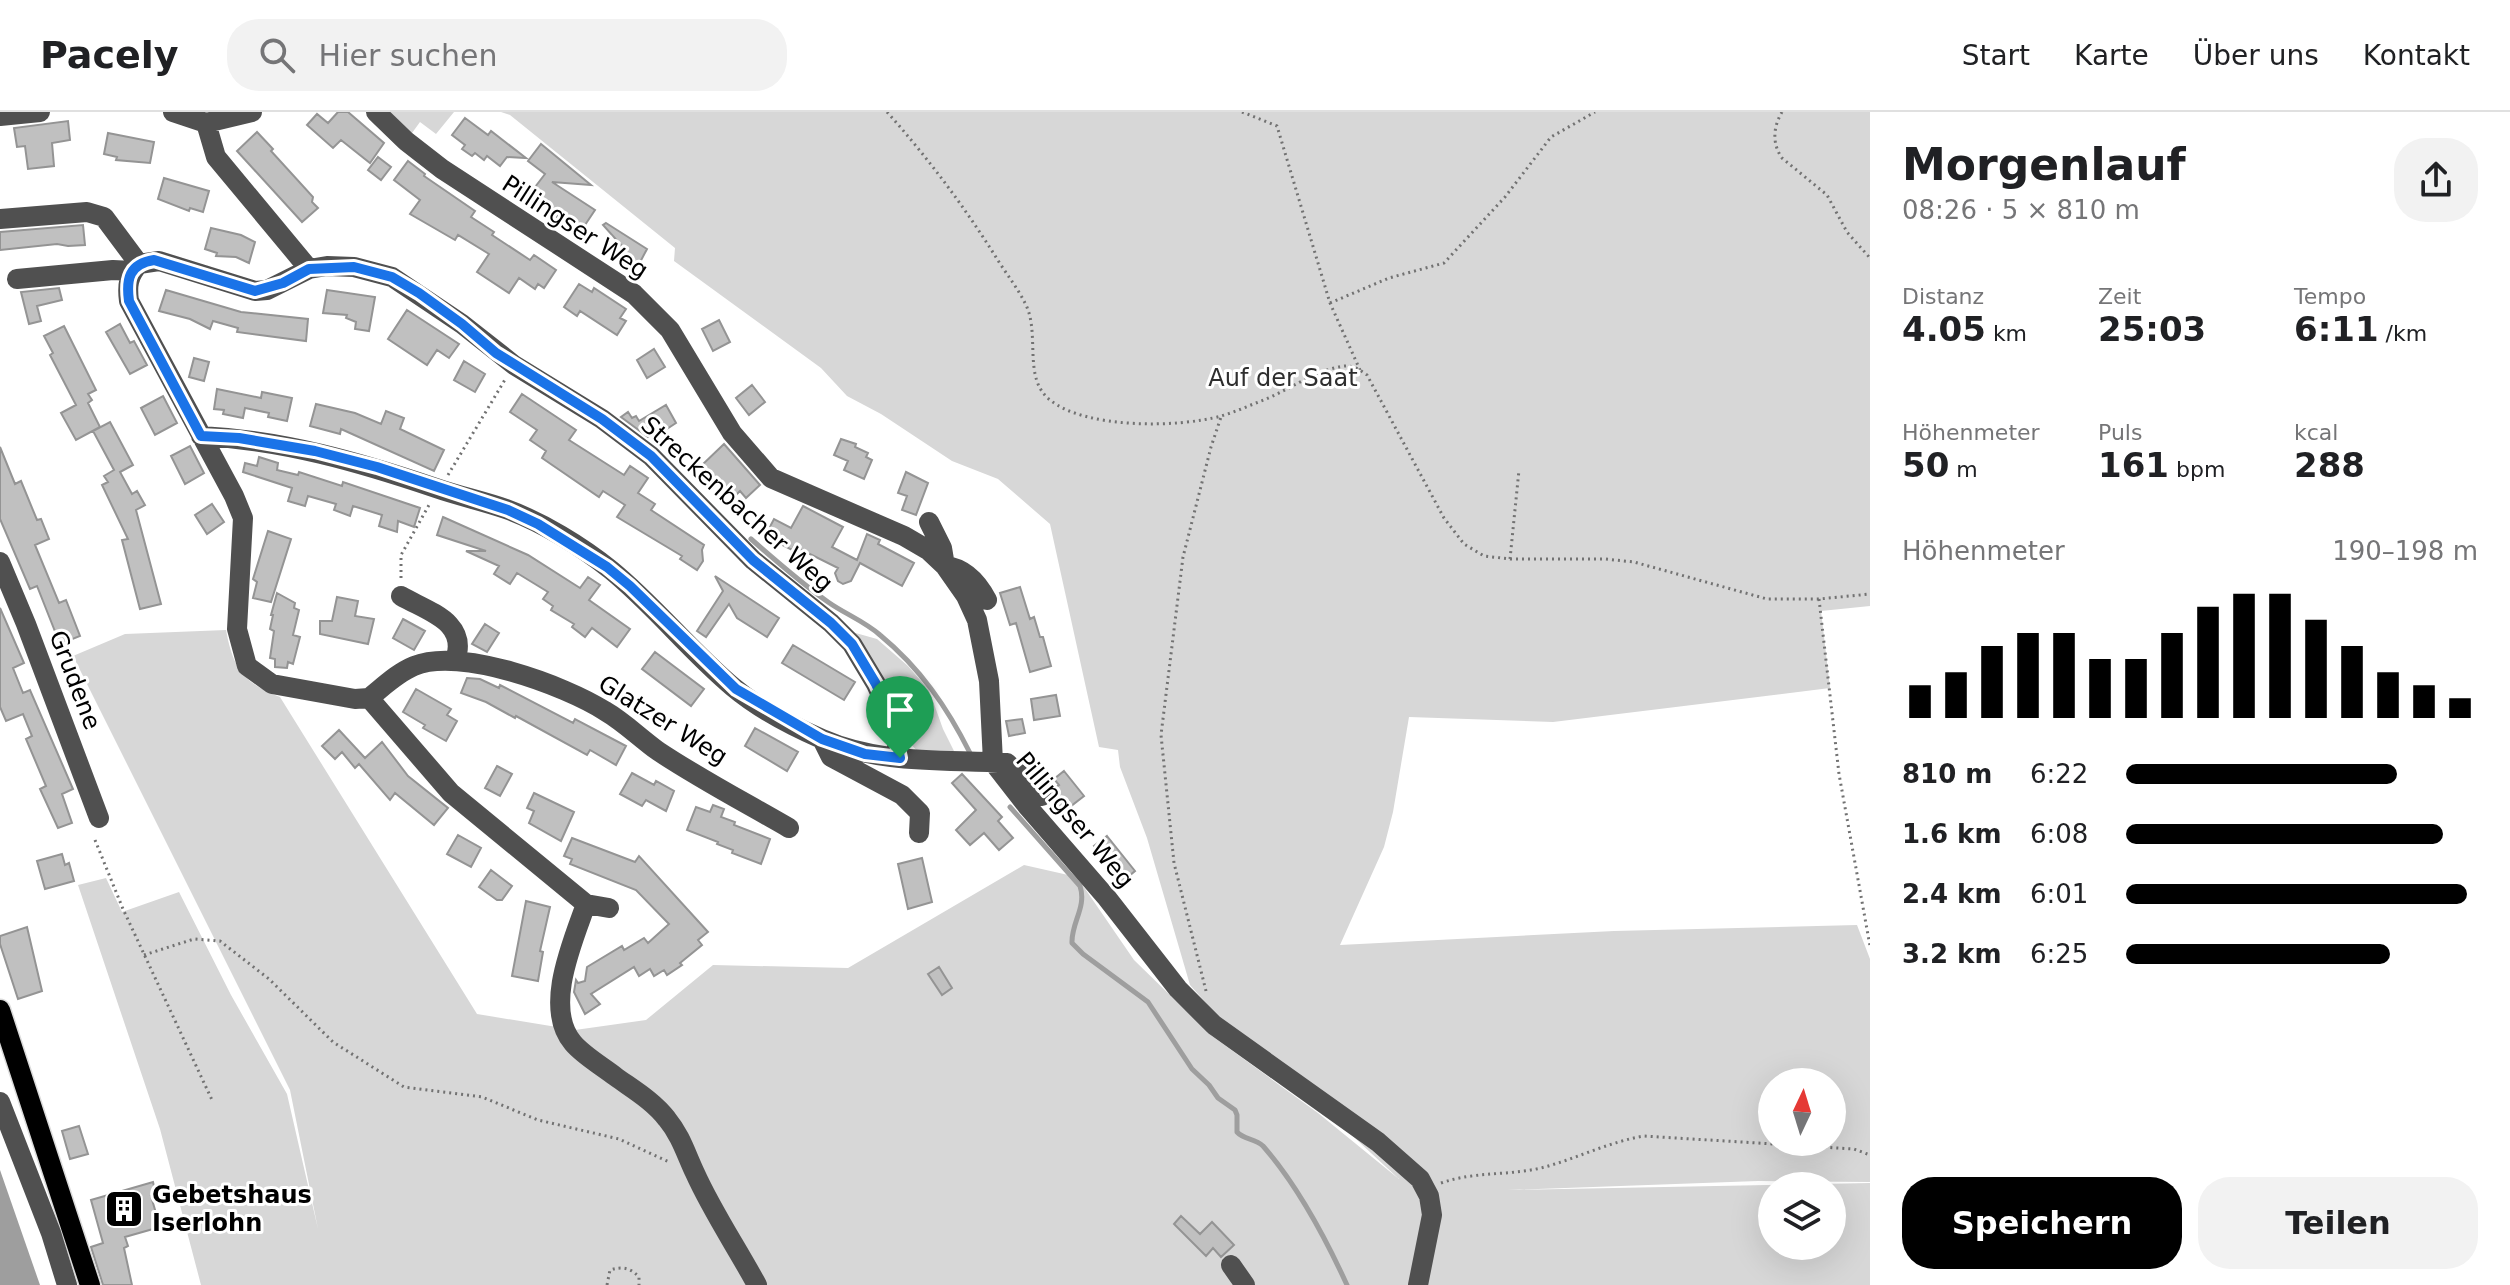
<!DOCTYPE html>
<html lang="de">
<meta charset="utf-8">
<style>
body{margin:0;font-family:"DejaVu Sans",sans-serif;background:#f2f2f2;color:#202124;height:100vh;display:flex;flex-direction:column;font-size:30px;white-space:nowrap}
*{box-sizing:border-box;margin:0}
p{font-size:26px;color:#757577}
.icon{flex:none;width:44px;height:44px;fill:none;stroke:currentColor;stroke-width:2;stroke-linecap:round;stroke-linejoin:round}
.map{position:relative;flex:1;overflow:hidden}
.panel{display:flex;flex-direction:column;background:#fff;width:640px}
.panel>*{flex:none}
.needle{width:52px;rotate:4deg}
.fabs{position:absolute;left:1758px;top:956px;display:grid;gap:16px}
.fabs a{display:grid;place-items:center;width:88px;height:88px;border-radius:50%;background:#fff;box-shadow:0 8px 32px #0002;font-size:40px}
.pin{position:absolute;display:grid;place-items:center;width:68px;height:68px;color:#fff;margin:-82px -34px;border-radius:50% 50% 50% 0;rotate:-45deg;box-shadow:0 0 8px #0007}
.pin .icon{rotate:45deg}
.round{display:grid;place-items:center;flex:none;width:84px;height:84px;border-radius:32px;background:#f2f2f2}
.overview{display:flex;align-items:center;justify-content:space-between;height:136px;padding:0 32px}
h1{font-size:44px;font-weight:800;line-height:60px}
.figures{display:grid;grid-template-columns:repeat(3,1fr);gap:12px;height:136px;padding:8px 32px}
.figures div{display:grid;align-content:center}
.figures b{font-size:34px;font-weight:800}
.figures small{font-size:22px;font-weight:400}
.figures p{font-size:22px}
.chart{height:224px;padding:16px 32px}
.chart p{display:flex;justify-content:space-between}
.chart svg{width:100%;height:144px;margin-top:8px;stroke:#000;stroke-width:6}
.primary-button{display:flex;gap:16px;margin-top:auto;padding:16px 32px}
.primary-button a{flex:1;height:92px;border-radius:32px;background:#000;color:#fff;font-size:32px;font-weight:800;line-height:92px;text-align:center}
.primary-button a+a{background:#f2f2f2;color:#202124}
ul{padding:0 32px;list-style:none;font-size:26px}
li{display:grid;grid-template-columns:128px 96px 1fr;align-items:center;height:60px}
li i{height:20px;border-radius:10px;background:#000}
header{display:flex;align-items:center;gap:48px;box-sizing:border-box;height:112px;padding:0 40px;background:#fff;border-bottom:2px solid #e0e0e0}
header strong{font-size:38px}
nav{display:flex;gap:44px;margin-inline-start:auto;font-size:28px}
.search{width:560px;height:72px;background:#f2f2f2;display:flex;align-items:center;gap:20px;box-sizing:border-box;padding:0 28px;border-radius:32px;color:#757577;font-size:30px}
main{display:flex;flex:1;min-height:0}
.map>svg:first-child{display:block}
</style>
<header>
<strong>Pacely</strong>
<div class="search"><svg class="icon" aria-label="search" viewBox="0 0 24 24"><circle cx="10" cy="10" r="6"/><path d="M15 15l6 6"/></svg>Hier suchen</div>
<nav><a>Start</a><a>Karte</a><a>Über uns</a><a>Kontakt</a></nav>
</header>
<main>
<div class="map">
<svg width="1870" height="1173" viewBox="0 0 1870 1173">
<rect width="100%" height="100%" fill="#fff"/>
<path fill="#d7d7d7" fill-rule="evenodd" d="M388,0H454L436,22L420,10L412,21Z
M501,0H1870V494L1821,499L1830,576L1553,610L1409,605L1393,700L1384,735L1340,833L1614,819L1857,813L1870,847V1070L1758,1069L1507,1078L1870,1071V1173H201L160,1017L78,773L106,766L122,800L179,780L231,883L287,982L318,1117L290,978L73,544L125,522L226,518C233,556 243,571 280,585L477,902L575,918L646,908L713,853L848,856L1024,753L1077,765L1134,848L1212,924L1318,1001L1399,1067L1245,924L1222,909L1190,873L1147,726L1120,655L1118,638L1099,635L1050,412L998,367L952,349L881,302L847,284L821,256L674,149L675,136L510,3ZM1772,970H1832V1030H1772ZM1772,1074H1832V1134H1772Z
M852,520L877,527L908,554L929,578L943,617L957,645L918,640L906,627L893,590Z"/>
<path fill="#9e9e9e" d="M0,1058L40,1173H0Z"/>
<g fill="none" stroke-linecap="round" stroke-linejoin="round">
<path stroke="#9e9e9e" stroke-width="5" d="M751,427C776,449 801,471 828,490C845,502 864,509 880,523C920,556 947,595 970,641
M1010,695L1080,774C1087,795 1071,811 1072,831L1083,842L1148,890L1192,957L1209,973L1218,986L1235,998L1237,1003V1020C1244,1028 1255,1026 1263,1034C1298,1074 1325,1125 1347,1173"/>
</g>
<path fill="#c0c0c0" stroke="#949494" stroke-width="2" d="M338,0H348L384,31L370,51L341,28L333,36L307,13L317,2L328,11Z
M465,6L488,23L491,19L526,46L507,45L500,54L487,44L484,48L475,41L472,44L462,37L465,33L452,23Z
M68,9L70,28L52,31L54,54L28,57L25,34L17,35L14,16Z
M257,20L273,37L271,39L313,85L312,90L318,96L302,110L237,39Z
M108,21L154,30L150,51L116,48L117,45L104,42Z
M541,32L591,73L552,70L595,98L583,116L570,108L567,111L557,105L559,101L532,79L545,62L528,49Z
M378,45L391,55L381,68L368,58Z
M408,49L425,62L424,64L475,99L471,105L494,120L492,123L530,148L534,143L556,158L544,176L538,172L535,177L519,166L509,181L477,160L489,142L458,123L455,128L410,102L420,88L394,68Z
M164,66L209,79L203,100L190,96L189,99L158,87Z
M606,111L647,137L638,154L617,141L622,134L603,113Z
M83,113L85,133L68,134L57,132L0,138V120Z
M211,116L241,123L255,130L249,151L236,145L216,144L217,141L205,137Z
M579,172L592,180L594,176L626,197L620,206L626,209L617,223L580,199L577,204L564,195Z
M59,176L62,188L37,194L41,209L29,212L21,180Z
M166,178L241,200L308,207L306,229L237,220L238,216L213,209L210,217L190,207L159,199Z
M327,178L375,185L369,219L355,217L356,210L346,206L347,203L323,201Z
M407,198L459,232L449,246L437,238L427,253L388,227Z
M719,208L730,230L713,239L702,217Z
M120,212L130,231L134,229L147,253L130,262L106,220Z
M64,214L96,278L88,282L92,288L88,291L100,315L76,328L61,301L76,293L50,243L53,241L44,224Z
M654,237L665,255L647,266L637,248Z
M194,246L209,250L204,269L189,265Z
M464,249L485,262L475,280L454,268Z
M752,273L765,290L749,303L736,286Z
M217,277L261,286L262,280L292,286L287,309L268,305L269,301L245,296L243,306L223,302L224,298L214,297Z
M522,282L576,318L569,328L624,363L630,354L648,366L638,381L655,392L651,398L704,433L702,438L703,449L697,458L680,447L682,444L617,405L625,393L603,379L599,385L542,346L546,339L530,328L537,318L510,300Z
M163,284L177,311L155,323L141,296Z
M316,292L355,301L381,312L386,299L404,306L400,317L444,338L434,359L341,317L340,322L310,314Z
M666,293L676,311L659,322L657,318L648,325L621,305L628,300L632,306L636,304L639,309Z
M110,310L133,353L120,360L132,382L137,379L145,393L136,398L161,492L140,497L122,428L128,427L102,373L108,370L104,364L114,358L93,319Z
M841,327L856,332L855,335L868,341L866,345L872,348L864,367L844,358L848,349L834,343Z
M724,332L760,373L746,386L740,379L733,386L702,353Z
M190,334L204,361L185,372L171,344Z
M0,335L15,372L21,369L37,408L41,407L49,427L35,433L59,491L66,488L80,524L60,532L37,474L30,477L0,407Z
M259,345L278,351L277,358L298,363L299,360L342,374L343,370L420,396L414,415L398,409L397,420L379,414L382,403L353,394L350,404L334,398L336,392L308,384L305,394L288,389L292,376L243,360L245,351L257,354Z
M906,360L928,371L916,403L902,398L907,384L898,381Z
M212,392L224,410L207,422L195,403Z
M803,394L843,415L832,435L857,448L867,422L880,428L878,432L914,451L902,474L860,451L851,469L843,472L838,469L835,461L838,456L794,434L792,438L765,424L774,407L791,416Z
M443,405L528,443L580,476L588,465L600,473L589,488L630,517L617,535L592,516L585,525L572,515L574,512L551,498L553,494L543,487L548,480L517,461L510,472L494,462L499,454L466,439H486L437,423Z
M268,419L291,427L271,490L253,486L257,470L253,467Z
M715,464L779,506L767,525L737,506L729,492L706,525L697,519L723,479Z
M1020,475L1030,507L1034,505L1040,525H1043L1051,554L1030,560L1016,511L1010,513L1000,481Z
M277,481L295,491L294,496L299,498L293,523L300,525L293,552L288,550L287,556L275,555V547L270,546L274,519L270,517L273,503H271Z
M337,485L358,489L355,504L374,507L368,532L320,522V509H332Z
M0,496L24,551L13,556L23,581L30,578L73,677L62,682L72,711L58,716L40,677L46,674L26,627L32,624L23,602L6,609L0,595Z
M403,507L425,519L414,538L393,526Z
M485,512L499,521L487,540L472,532Z
M793,533L855,570L844,588L782,551Z
M655,540L704,577L691,594L642,557Z
M467,566L480,567L499,576L500,573L573,611L575,607L626,634L616,653L590,638L587,643L516,604L515,606L486,590L461,581Z
M914,575L924,587L914,596L904,584Z
M416,577L451,597L447,603L457,609L446,629L423,616L425,613L403,600Z
M1056,583L1060,604L1034,608L1031,587Z
M1022,607L1025,621L1009,624L1006,609Z
M755,616L798,640L787,659L745,634Z
M339,618L365,646L382,630L408,664L448,696L434,713L395,681L390,688L359,652L355,656L342,640L335,647L322,634Z
M497,654L512,662L500,684L485,676Z
M1064,659L1084,684L1062,701L1053,690V677L1059,673L1054,667Z
M632,661L654,673L656,669L674,679L666,699L646,688L642,694L620,682Z
M962,662L1002,705L998,709L1013,726L999,738L984,721L970,733L956,718L976,698L952,671Z
M534,681L574,700L561,729L529,711L534,699L527,696Z
M713,693L724,697L721,705L735,710L734,713L770,727L761,752L732,741L733,738L717,732L718,730L687,718L696,695L710,700Z
M458,723L481,736L471,755L447,742Z
M1107,724L1135,759L1118,773L1106,757L1110,754L1094,734Z
M572,726L635,750L639,744L708,820L698,828L702,833L680,851L682,853L667,863L664,858L654,864L650,857L639,864L634,855L591,882L600,892L585,902L574,880L576,868L578,871L585,869L587,855L622,834L624,838L644,826L648,831L669,812L636,778L570,752L572,747L564,744Z
M62,742L65,753L69,751L74,769L45,777L37,749Z
M922,746L932,790L908,797L898,752Z
M491,758L512,774L502,788H497L479,775Z
M526,789L550,795L540,839L543,840L538,869L512,864Z
M27,815L42,879L18,887L0,832V824Z
M939,855L952,876L942,883L928,862Z
M79,1014L88,1042L70,1047L62,1019Z
M153,1070L156,1083L151,1084L160,1115L125,1125L128,1134L124,1136L132,1173H103L91,1135L103,1131L91,1088Z
M1181,1104L1200,1122L1212,1110L1234,1133L1221,1145L1213,1136L1206,1144L1174,1112Z"/>
<g fill="none" stroke-linecap="round" stroke-linejoin="round">
<defs>
<path id="major" d="M0,898L90,1173"/>
</defs>
<use href="#major" stroke="#dbdbdb" stroke-width="23"/>
<path stroke="#727272" stroke-width="3" stroke-dasharray="2 4" stroke-linecap="butt" d="M887,0C929,47 966,97 999,150C1008,164 1018,177 1025,191C1041,221 1022,266 1050,288C1086,317 1178,316 1221,304C1235,300 1248,294 1261,289C1288,279 1316,257 1345,254C1353,253 1360,258 1367,263L1444,406L1464,432L1484,444L1510,447H1605L1634,450L1767,487H1819L1870,482
M1242,0L1277,14L1330,191L1360,258
M1782,0C1773,15 1772,32 1782,46L1827,83L1847,120L1870,146
M1330,191L1389,166L1444,151L1505,85L1551,25L1595,0
M448,363L506,266
M1510,447L1519,358
M401,466V443L429,393
M1819,487L1839,662L1870,834
M911,603L919,597
M95,728L123,797L212,988
M144,843L194,827L220,829L269,867L333,930L404,975L482,985L538,1008L619,1027L669,1050
M1206,879L1174,751L1161,623L1183,445L1211,335L1221,305
M1441,1071C1476,1059 1506,1064 1541,1056C1576,1047 1608,1030 1644,1024L1854,1037L1870,1043
M607,1173L610,1158C622,1154 631,1156 639,1165V1173"/>
<path stroke="#505050" stroke-width="20" d="M173,0L206,11L252,0
M376,0L406,29L442,57L634,182L670,218L732,321L771,366L904,424L928,438L945,454L966,484L977,508L989,569L993,650L1028,695L1107,786L1178,877L1214,913L1378,1030L1420,1067L1429,1084L1432,1103L1418,1173
M0,4L40,0
M206,11L216,45L309,157
M0,107L87,100L104,105L139,152
M17,167L113,158L132,159
M201,324C283,328 359,350 436,376C459,384 483,389 506,397C542,410 581,434 611,458C655,494 690,539 733,575C758,596 792,614 822,627C881,653 945,647 1007,651L1042,684
M929,410L942,436L945,454C965,456 978,471 987,488
M0,450L26,512L99,706
M401,484C429,500 469,510 455,549
M369,586C383,575 397,561 414,554C460,535 564,573 605,599C624,610 640,626 658,639C700,667 746,691 789,716
M822,627L831,645L902,683L920,701L919,721
M586,792L609,796
M0,990L51,1121L67,1173
M1231,1153L1245,1173
M757,1173C737,1136 712,1099 695,1061C686,1042 681,1024 667,1007C653,989 634,978 616,965C602,954 584,944 573,931C543,896 573,829 586,792L451,681L369,586L355,587L272,572L247,554L237,517L243,406L234,384L129,189C127,174 128,164 139,152L159,149L255,179L267,178L309,157L327,154L354,155L392,165L462,212L514,253L602,307L651,344L753,448L831,511L852,532L876,572L892,607L900,646"/>
<use href="#major" stroke="#000" stroke-width="20"/>
</g>
<g fill="none" stroke-linecap="round" stroke-linejoin="round">
<defs>
<path id="route" d="M154,148L255,179L283,171L309,157L354,155L392,165L419,181L462,212L496,241L602,307L651,344L753,448L831,511L852,532L876,572L892,607L900,646L865,642L822,627L736,577L630,474L607,455L538,412L508,398L377,355L315,339L239,326L201,324L129,189C126,167 129,152 154,148Z"/>
</defs>
<use href="#route" stroke="#fff" stroke-width="16"/>
<use href="#route" stroke="#1a73e8" stroke-width="10"/>
</g>
<defs>
<symbol id="building-square" viewBox="-11 -11 22 22"><rect x="-9" y="-9" width="18" height="18" rx="4" fill="#000" stroke="#fff"/><path d="M-4-6H4V6H1V3H-1V6H-4ZM-2.5-4.3h1.7v1.8h-1.7ZM.8-4.3h1.7v1.8H.8ZM-2.5-1h1.7V.8h-1.7ZM.8-1h1.7V.8H.8Z" fill="#fff"/></symbol>
</defs>
<g fill-rule="evenodd">
<use href="#building-square" x="102" y="1075" width="44" height="44"/>
</g>
<g text-anchor="middle" dominant-baseline="central" stroke-width="6" stroke-linejoin="round" paint-order="stroke">
<g font-size="24" fill="#000" stroke="#fff">
<text transform="translate(575 115) rotate(33)">Pillingser Weg</text>
<text transform="translate(737 392) rotate(42)">Streckenbacher Weg</text>
<text transform="translate(75 568) rotate(69)">Grudene</text>
<text transform="translate(663 608) rotate(32)">Glatzer Weg</text>
<text transform="translate(1075 708) rotate(50)">Pillingser Weg</text>
</g>
<g font-size="24" fill="#2e2e2e" stroke="#fff">
<text x="1283" y="266">Auf der Saat</text>
</g>
<g font-size="24" font-weight="bold" fill="#000" stroke="#fff" text-anchor="start">
<text x="152" y="1083">Gebetshaus<tspan x="152" dy="28">Iserlohn</tspan></text>
</g>
</g>
</svg>
<div class="fabs">
<a><svg class="needle" viewBox="-14 -14 28 28"><path d="M0-13l5 13h-10z" fill="#e53935"/><path d="M0 13l5-13h-10z" fill="#757577"/></svg></a>
<a><svg class="icon" aria-label="layers" viewBox="0 0 24 24"><path d="M12 4l9 5-9 5-9-5zM3 14l9 5 9-5"/></svg></a>
</div>
<div class="pin" style="left:900px;top:646px;background:#1e9e55"><svg class="icon" aria-label="arrive" viewBox="0 0 24 24"><path d="M6 21V4h12l-3 4 3 4H6"/></svg></div>
</div>
<section class="panel">
<div class="overview"><div><h1>Morgenlauf</h1><p>08:26 · 5 × 810 m</p></div><a class="round"><svg class="icon" aria-label="share" viewBox="0 0 24 24"><path d="M12 15V3M7 8l5-5 5 5M5 13v7h14v-7"/></svg></a></div>
<div class="figures">
<div><p>Distanz</p><b>4.05<small> km</small></b></div>
<div><p>Zeit</p><b>25:03</b></div>
<div><p>Tempo</p><b>6:11<small> /km</small></b></div>
</div>
<div class="figures">
<div><p>Höhenmeter</p><b>50<small> m</small></b></div>
<div><p>Puls</p><b>161<small> bpm</small></b></div>
<div><p>kcal</p><b>288</b></div>
</div>
<div class="chart"><p><span>Höhenmeter</span>190–198 m</p>
<svg viewBox="0 0 160 44" preserveAspectRatio="none"><path d="M5 44V34M15 44V30M25 44V22M35 44V18M45 44V18M55 44V26M65 44V26M75 44V18M85 44V10M95 44V6M105 44V6M115 44V14M125 44V22M135 44V30M145 44V34M155 44V38"/></svg>
</div>
<ul>
<li><b>810 m</b>6:22<i style="width:77%"></i></li>
<li><b>1.6 km</b>6:08<i style="width:90%"></i></li>
<li><b>2.4 km</b>6:01<i style="width:97%"></i></li>
<li><b>3.2 km</b>6:25<i style="width:75%"></i></li>
</ul>
<div class="primary-button"><a>Speichern</a><a>Teilen</a></div>
</section>
</main>
